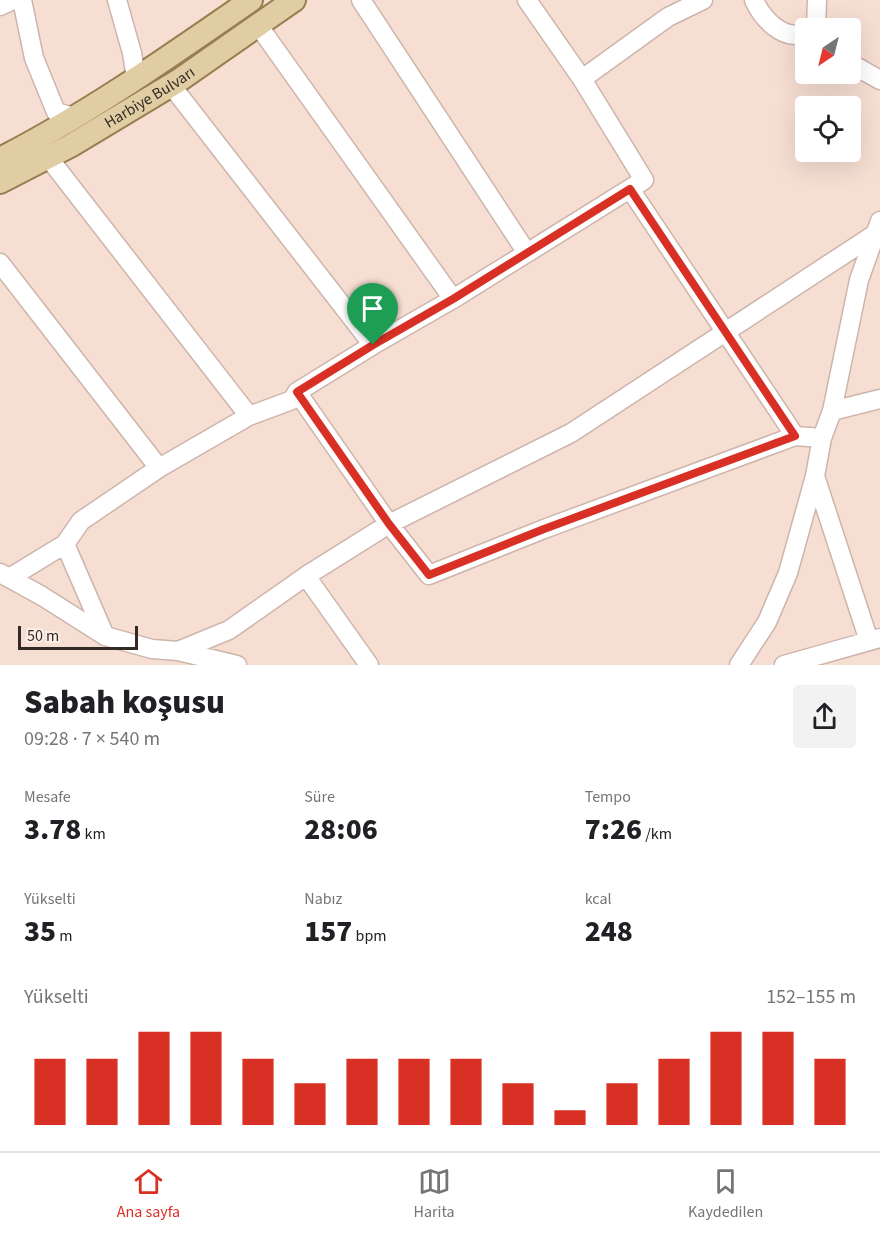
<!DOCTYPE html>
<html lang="tr">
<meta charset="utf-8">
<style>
body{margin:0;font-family:"Source Sans 3",sans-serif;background:#f2f2f2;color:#202124;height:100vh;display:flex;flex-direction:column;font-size:22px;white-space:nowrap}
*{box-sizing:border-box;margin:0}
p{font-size:20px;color:#757577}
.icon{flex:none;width:33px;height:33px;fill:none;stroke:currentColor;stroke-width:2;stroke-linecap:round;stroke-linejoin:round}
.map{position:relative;height:665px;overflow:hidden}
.side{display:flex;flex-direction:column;background:#fff;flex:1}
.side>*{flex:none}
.needle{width:39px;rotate:215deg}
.buttons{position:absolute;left:795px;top:18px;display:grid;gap:12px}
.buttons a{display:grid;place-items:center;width:66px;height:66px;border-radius:6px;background:#fff;box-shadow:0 6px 24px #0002;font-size:30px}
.scale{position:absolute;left:18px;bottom:15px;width:120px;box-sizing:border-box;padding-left:6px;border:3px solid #332a26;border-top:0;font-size:16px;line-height:21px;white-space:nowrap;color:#332a26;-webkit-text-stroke:4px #fdeee7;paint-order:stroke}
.pin{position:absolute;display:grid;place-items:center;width:51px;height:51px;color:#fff;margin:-62px -26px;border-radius:50% 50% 50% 0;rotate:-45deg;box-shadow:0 0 6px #0007}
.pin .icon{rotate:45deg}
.round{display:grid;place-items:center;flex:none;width:63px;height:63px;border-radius:6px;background:#f2f2f2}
.headline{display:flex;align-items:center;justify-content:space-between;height:102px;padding:0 24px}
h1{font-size:33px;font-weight:800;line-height:45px}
.figures{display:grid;grid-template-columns:repeat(3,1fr);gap:9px;height:102px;padding:6px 24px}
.figures div{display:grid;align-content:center}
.figures b{font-size:30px;font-weight:800}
.figures small{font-size:16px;font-weight:400}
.figures p{font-size:16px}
.chart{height:168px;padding:12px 24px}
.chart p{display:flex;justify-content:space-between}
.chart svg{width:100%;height:108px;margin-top:6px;stroke:#d93025;stroke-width:6}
.dock{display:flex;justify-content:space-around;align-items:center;height:84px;border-top:2px solid #e0e0e0;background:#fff;font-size:16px;color:#757577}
.dock a{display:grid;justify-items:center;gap:3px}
.dock .on{color:#d93025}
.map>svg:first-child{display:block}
</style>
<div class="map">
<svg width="880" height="665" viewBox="0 0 880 665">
<rect width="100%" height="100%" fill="#f7ded3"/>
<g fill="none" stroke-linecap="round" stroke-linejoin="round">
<defs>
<path id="minor" d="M22,0L34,58L56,112L74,117
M117,0L132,53L136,78
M361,0L527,253
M754,0C762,18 784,43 806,32
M0,6L13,0
M258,25L453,299
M816,28L817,0
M850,63L880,80
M582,79L668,17L703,0
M171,85L373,345
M48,157L249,416
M630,189L795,436
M0,263L159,468L249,416L292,400L297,392L373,345L453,299L644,180L582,79L527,0
M297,392L389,524L429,575L544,529L795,436L822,438
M832,411L880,399
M815,476L869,641
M65,544L105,636
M0,573L42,596L105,636L152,649L178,651L237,665
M306,576L369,665
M11,577L65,544L81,521L159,468
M178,651L229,630L306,576L389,524L571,433L875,234
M739,665L767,622L788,573L815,476L822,438L832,411L859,280L880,221
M784,665L880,638"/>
<g id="major">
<path d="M0,159C88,114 170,56 251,0"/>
<path id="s1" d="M0,182L70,146L178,81L294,0"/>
</g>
</defs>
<use href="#minor" stroke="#cdb5ab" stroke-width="21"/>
<use href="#major" stroke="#977e50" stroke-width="26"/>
<use href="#minor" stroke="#fff" stroke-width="18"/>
<use href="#major" stroke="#e1cda3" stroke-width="22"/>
</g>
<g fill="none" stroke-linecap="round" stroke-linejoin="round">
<defs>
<path id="route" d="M630,189L795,436L544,529L429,575L389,524L297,392L373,345L453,299Z"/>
</defs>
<use href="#route" stroke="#fff" stroke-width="12"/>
<use href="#route" stroke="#d93025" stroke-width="8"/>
</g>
<g text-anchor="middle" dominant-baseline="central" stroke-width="4.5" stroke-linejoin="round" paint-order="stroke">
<g font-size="16" fill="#332a26" stroke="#fdeee7">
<text stroke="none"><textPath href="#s1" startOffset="172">Harbiye Bulvarı</textPath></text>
</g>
</g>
</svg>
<div class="buttons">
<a><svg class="needle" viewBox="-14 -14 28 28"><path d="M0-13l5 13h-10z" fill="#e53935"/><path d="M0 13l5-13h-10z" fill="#757577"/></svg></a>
<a><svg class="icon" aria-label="locate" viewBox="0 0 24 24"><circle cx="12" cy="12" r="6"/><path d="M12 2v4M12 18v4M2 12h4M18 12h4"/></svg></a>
</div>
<div class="scale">50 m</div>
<div class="pin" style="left:373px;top:345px;background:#1e9e55"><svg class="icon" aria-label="arrive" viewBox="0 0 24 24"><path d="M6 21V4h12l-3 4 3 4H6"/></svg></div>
</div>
<section class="side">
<div class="headline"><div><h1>Sabah koşusu</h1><p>09:28 · 7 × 540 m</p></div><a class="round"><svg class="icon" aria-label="share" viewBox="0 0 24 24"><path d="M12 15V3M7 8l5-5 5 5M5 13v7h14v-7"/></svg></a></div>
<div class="figures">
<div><p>Mesafe</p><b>3.78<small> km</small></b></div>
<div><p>Süre</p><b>28:06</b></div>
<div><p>Tempo</p><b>7:26<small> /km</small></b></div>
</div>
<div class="figures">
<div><p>Yükselti</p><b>35<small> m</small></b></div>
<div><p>Nabız</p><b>157<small> bpm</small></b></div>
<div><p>kcal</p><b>248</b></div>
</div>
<div class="chart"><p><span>Yükselti</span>152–155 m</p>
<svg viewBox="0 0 160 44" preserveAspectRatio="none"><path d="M5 44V17M15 44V17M25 44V6M35 44V6M45 44V17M55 44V27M65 44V17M75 44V17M85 44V17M95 44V27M105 44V38M115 44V27M125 44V17M135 44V6M145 44V6M155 44V17"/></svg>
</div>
</section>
<nav class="dock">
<a class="on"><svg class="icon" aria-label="home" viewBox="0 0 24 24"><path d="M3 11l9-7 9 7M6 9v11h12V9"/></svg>Ana sayfa</a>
<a><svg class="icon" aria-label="map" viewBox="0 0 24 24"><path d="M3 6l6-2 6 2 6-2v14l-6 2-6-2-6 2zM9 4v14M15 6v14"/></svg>Harita</a>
<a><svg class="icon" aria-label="saved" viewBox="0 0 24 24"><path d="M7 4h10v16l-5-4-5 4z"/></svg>Kaydedilen</a>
</nav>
